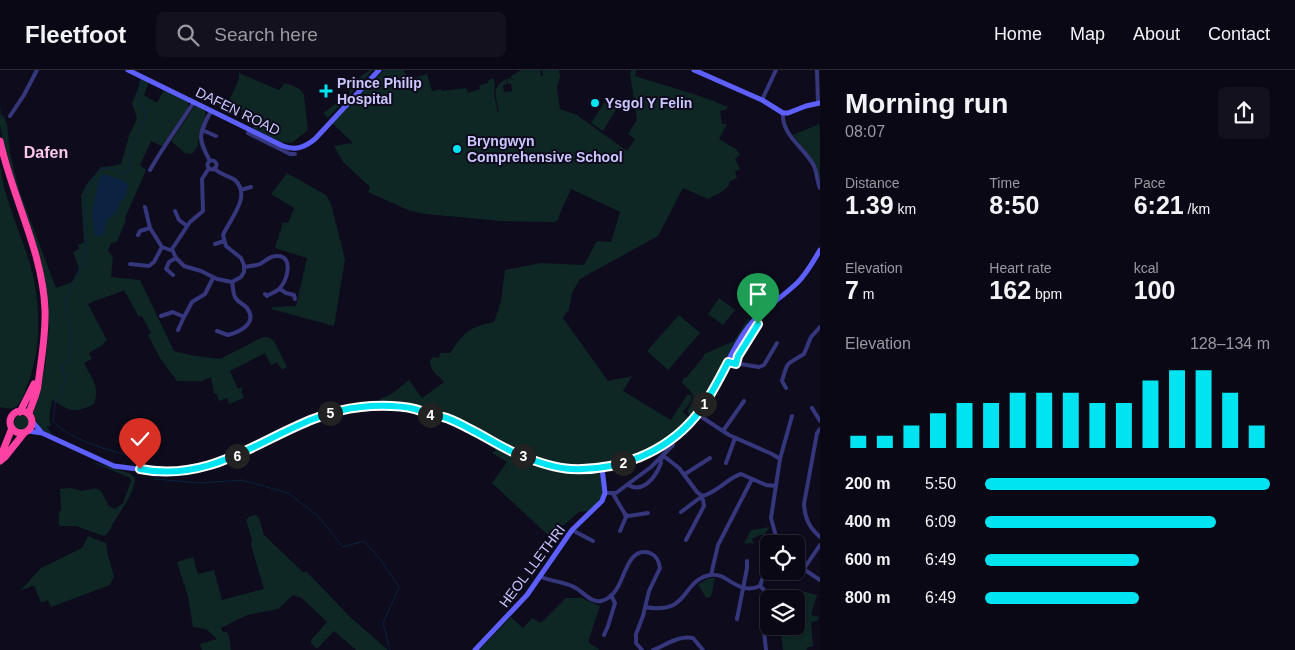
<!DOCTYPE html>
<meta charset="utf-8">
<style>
body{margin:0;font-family:Arial,sans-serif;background:#13111e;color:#f1f3f6;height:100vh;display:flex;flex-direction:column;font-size:19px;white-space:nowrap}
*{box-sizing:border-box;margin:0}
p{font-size:16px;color:#999aa0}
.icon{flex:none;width:28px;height:28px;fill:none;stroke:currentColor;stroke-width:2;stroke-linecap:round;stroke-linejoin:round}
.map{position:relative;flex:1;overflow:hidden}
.details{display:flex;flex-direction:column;background:#0a0815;width:475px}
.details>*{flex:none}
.controls{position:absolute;left:760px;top:465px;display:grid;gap:10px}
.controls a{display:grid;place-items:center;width:45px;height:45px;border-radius:8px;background:#0a0815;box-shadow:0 1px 4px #0004,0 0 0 1px #2a2934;font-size:25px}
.pin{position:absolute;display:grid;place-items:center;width:42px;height:42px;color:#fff;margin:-51px -21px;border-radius:50% 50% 50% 0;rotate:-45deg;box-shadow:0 0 5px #0007}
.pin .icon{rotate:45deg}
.km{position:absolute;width:25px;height:25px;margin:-12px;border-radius:50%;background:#222;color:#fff;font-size:14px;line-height:25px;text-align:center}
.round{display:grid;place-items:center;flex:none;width:52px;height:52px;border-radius:8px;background:#13111e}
.head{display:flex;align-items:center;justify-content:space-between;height:85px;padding:0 25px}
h1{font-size:28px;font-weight:600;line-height:38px}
.figures{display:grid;grid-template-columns:repeat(3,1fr);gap:8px;height:85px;padding:5px 25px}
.figures div{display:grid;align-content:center}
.figures b{font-size:25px;font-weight:600}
.figures small{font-size:14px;font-weight:400}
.figures p{font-size:14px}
.chart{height:140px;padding:10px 25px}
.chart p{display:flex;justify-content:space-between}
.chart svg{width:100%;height:90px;margin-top:5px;stroke:#00e3f1;stroke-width:6}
ul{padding:0 25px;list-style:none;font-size:16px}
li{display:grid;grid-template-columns:80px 60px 1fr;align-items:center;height:38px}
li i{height:12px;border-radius:6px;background:#00e3f1}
header{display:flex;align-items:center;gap:30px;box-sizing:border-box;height:70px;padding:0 25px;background:#0a0815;border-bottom:1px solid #2a2934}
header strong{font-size:24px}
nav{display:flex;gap:28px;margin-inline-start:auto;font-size:18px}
.search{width:350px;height:45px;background:#13111e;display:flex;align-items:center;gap:12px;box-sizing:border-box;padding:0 18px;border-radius:8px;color:#999aa0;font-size:19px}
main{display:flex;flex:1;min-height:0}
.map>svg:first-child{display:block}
</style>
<header>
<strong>Fleetfoot</strong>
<div class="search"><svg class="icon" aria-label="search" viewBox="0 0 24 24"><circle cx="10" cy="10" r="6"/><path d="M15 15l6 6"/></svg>Search here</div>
<nav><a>Home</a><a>Map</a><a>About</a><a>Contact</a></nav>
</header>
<main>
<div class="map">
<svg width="820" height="580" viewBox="0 0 820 580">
<rect width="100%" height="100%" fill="#0d0b1c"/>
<path fill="#0e2624" d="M369,0H373L328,48L323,43L350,23L347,17Z
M384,0H404L408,10L427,4L432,21L441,19L442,21L466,18L468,23L480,19L479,16L488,13L489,10L493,8L495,13L494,24L498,43L499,42C496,26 490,18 506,9L507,14L503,15L504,22L512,21L511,13L508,14L507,9L509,8L515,11L510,7L521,0H540L541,6H543L542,0H559L560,6L557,18L560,39L577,45L627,81L635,69L628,64L637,50L630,4L631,0H636L635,6C666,16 698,24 728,37L726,40L720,41L722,54H727L719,69L736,79L740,85L735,89L740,99L735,102L737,108L729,112V115L723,121L708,129L683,118L658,166L580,209L572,223L569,239L563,248L608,311L632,306L623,321L671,350L687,325H691L692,330L683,342L692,350L679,363L641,387L602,398L605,423L589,443L586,441L579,442L550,467L492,413L507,392L492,383L498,378H501L442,347L414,335L383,331L380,329L393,323L409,310L422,328L444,312C438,305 429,300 430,290L433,287L439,288L440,283H450C464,262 469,257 494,252L501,231L505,200L541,193L584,195L597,171L611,172L620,142L571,119C567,130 561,138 558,150L554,152L500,151L426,144L410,141L368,122L370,117L343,92L334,76L353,73L332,53Z
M239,3L279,20L285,13C293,16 300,17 304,25L308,60L292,73L281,72L253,58L256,53L236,35L235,36L229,31L239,9Z
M140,9L149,12L144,25L157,33L164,20L188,32V38L162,76L151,71L140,95L146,100L125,148L126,150L117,172L111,173L108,181L113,187L111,207L140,210L174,281L190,285L220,289L263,267H268L274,271L287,297L282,300L277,292L271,295L265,283L230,301L238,319L242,317L243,320L241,321L244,328L229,334L227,328L219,331L217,324H214L211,307L202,311H177L160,288L148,265L151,263L142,246L139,247L124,220C112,226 100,228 88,234L107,270L104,272L103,275L89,283L92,289L84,293C92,309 100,316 94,334C74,344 70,341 52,330L49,348L51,355L47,357L52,365L41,359L33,345L45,296L49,255L47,230L5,81L0,55V34L1,45H3L7,54L10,83L19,120L56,218L72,212L79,198L73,182L79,179L78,175L84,172L81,126L86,115L101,97L113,96L121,94L129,66L137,48L132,33L139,16Z
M606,30L617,38L603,61L591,53Z
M194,37C198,36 205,39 206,44L199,61L205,45L206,47C200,60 197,69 204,82L201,79L198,68V76L192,84L185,83L171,71Z
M819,54L820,61V112C816,94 804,80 793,65Z
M0,94C2,104 3,115 6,124C14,152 26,177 33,205C41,242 41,283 26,319C20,334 18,342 0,337Z
M287,103L326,125L331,134L345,189L334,256L271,239L272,237L296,236L307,188L275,178L283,152L288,153L294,138L271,124Z
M719,228L735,240L723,255L708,244Z
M679,245L700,263L668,300L647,281Z
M749,247V251L701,335L692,346H690L687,341C697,326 695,325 682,313L684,307L686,308L704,286V284L734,271Z
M14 353a8 8 0 1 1 16 0a8 8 0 1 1-16 0Z
M90,391L129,403L135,408C134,424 123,437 115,450C111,456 110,463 104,466L76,456H60L59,454V442L61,440L60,419L71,418L82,421L96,418L101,421L109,436L115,439L123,433L131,411L130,408Z
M256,445L259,448L264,465L304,503L306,501L350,547L388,580H356L334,561L317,579L311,573V570L327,552L302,528L293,525L278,539L247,545L221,558L223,562H227L229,566L231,580H202L200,574L217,569L206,559L193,557L188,527L177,492L193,487L198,504L214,500L222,530L264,519L251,475L252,470L246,450L250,446Z
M770,457L764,465H760L752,469L754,474L750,473L744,474L751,460Z
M88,466L106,473L108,485L114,506L110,515L51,537L48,530L41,533L34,515L20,521L41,498L82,478Z
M710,508H715L711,527L706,528L698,514Z
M786,520L806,522L817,525L811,545L819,547L817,551L811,552L813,576L806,578L807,580H783L781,564L782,556H796V529H785Z
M566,528H582L600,536L588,572L600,580H479L511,547L523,558L532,548L541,553Z"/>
<path fill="#0b2240" d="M103,104L125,111L128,116L125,128L121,131L115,144L108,149L103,165L95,167L92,143L99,108Z"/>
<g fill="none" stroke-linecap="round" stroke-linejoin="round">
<path stroke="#0b2240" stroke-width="1" d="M123,103L108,97L98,101L91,113L85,127L86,180L81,196L65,230L69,249L72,280L63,296L65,310L60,324L55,333L53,351C70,371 117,383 143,389L148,398
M121,105L129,100L131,78L146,47L143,36L136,28L140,17L141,10
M152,403L155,409L200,413L242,410L288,423L318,446L343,477L364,471L380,489L399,517L383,553L390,580"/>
<path stroke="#36367c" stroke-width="4" d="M817,0L818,34
M762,30L776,0
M783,43C781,65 805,78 814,96C817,103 817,111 820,118
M10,46L24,25L37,0
M202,60L216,66
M250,60L248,63L290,84H295
M207.5 95a4.5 4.5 0 1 1 9 0a4.5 4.5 0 1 1-9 0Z
M210,91C197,68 199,64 211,41
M150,100C163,77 179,55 194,32
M241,120L251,117
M145,137L150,158
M175,141L179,150L187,156
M138,165L140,161L150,158L162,177
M215,174L224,171
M172,179L176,188L184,196L201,201L217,209L232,212L241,207L244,202V195L241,188L226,176L223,165C230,149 252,126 235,110C228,105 220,105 214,98
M172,179L190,152L203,141L202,109L209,98
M130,194L149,196L154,192L162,177L170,180L172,179
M244,197C250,196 255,196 260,194C266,191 270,185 278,186C294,187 287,210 280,218C277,222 271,223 267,226L265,224
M173,205L166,199L169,192L176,188
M280,219L286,223L294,225L295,229
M161,246L173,242L184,247L192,232L205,224L213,208
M178,260L184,247
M217,261L228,265C240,262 258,253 247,238C244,234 238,233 235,227C233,223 233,216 232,212
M728,292L759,297L764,295L777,273
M736,294L738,286L758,254L757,247
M786,318L782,311C788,290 786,295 804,284L811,267L820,257
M812,338L820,351
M697,344L729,365L772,384L780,389L771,448L778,474
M820,359L817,363L804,434C805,449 809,457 820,467
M723,361L744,331
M661,388L665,387L679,398L697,422L702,426C717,423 727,408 741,404L766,415L776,416
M780,389L792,346
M726,393L735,368
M685,404L710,388
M628,415C644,424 656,406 661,393L660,388
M605,423H616L651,397L673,375
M613,424L625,444L628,446L648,443
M681,442L701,427
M572,460L593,471
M620,461L626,447L625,445
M686,470L704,436L703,430L701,428
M796,494L820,510
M803,500L820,475
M711,505L718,475L752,409
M541,507C551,511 564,512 574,517C583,521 590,533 601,531C607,530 613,525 616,520C625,508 628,476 650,483C657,486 659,491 660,498L649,521L643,546L636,564V573L642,580
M760,516L764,504L769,499
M760,516L768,524L769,529
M645,537C691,545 680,511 710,505C728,502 737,526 760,516
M737,549L747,498V491
M604,565L608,556L615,533L611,525
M653,580C666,575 679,565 693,568L703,580
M766,580L764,561L769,541"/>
<path stroke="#5d60ff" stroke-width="5" d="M128,0L283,76C296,81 305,77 315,69L379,0
M694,0L762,30L783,43H788L806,36L820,33
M421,341L431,346L441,347
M32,351L42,363
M28,361L42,363L114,396L145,400L169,401L187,400L223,391L239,385L303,353L325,344L348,339L379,336L436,343C448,352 464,356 477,363C502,376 526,390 553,396C603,409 660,386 694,348C717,322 726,288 746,260C759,241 779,230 796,214C806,205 813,192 820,180
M475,580L527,525L572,460L602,431L605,423L602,398"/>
<path stroke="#ff41a4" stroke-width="7" d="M0,71C12,127 43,182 45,240C46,266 41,290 38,315C37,325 31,335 29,344
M10 352a11 11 0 1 1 22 0a11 11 0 1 1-22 0Z
M20,342L34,314
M0,388L12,358
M0,391L5,387L24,363"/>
</g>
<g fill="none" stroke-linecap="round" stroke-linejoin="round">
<defs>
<path id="route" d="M140,399C227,416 281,345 361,337C378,335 406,335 421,341C425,342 427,345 431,346C435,347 439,346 443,347C452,349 462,355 470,359C486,367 501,377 517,384C534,391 553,398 571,399C618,401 665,383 695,347C709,330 718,311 728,292L736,294L738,286L758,254"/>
</defs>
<use href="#route" stroke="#fff" stroke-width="10"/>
<use href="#route" stroke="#00e3f1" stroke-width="6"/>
</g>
<g fill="#00e3f1" stroke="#0d0b1c" stroke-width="2">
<path d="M323.5 13.5h5v5h5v5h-5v5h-5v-5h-5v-5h5z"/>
<circle cx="595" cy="33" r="5"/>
<circle cx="457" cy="79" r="5"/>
</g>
<g text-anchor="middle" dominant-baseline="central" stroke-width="4" stroke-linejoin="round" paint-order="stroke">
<g font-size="14" font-weight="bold" fill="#cbc6ff" stroke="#0d0b1c" text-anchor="start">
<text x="337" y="13">Prince Philip<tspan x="337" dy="16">Hospital</tspan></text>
<text x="605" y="33">Ysgol Y Felin</text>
<text x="467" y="71">Bryngwyn<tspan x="467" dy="16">Comprehensive School</tspan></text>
</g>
<g font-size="14" fill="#cbc6ff" stroke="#0d0b1c">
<text transform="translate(238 41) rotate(26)">DAFEN ROAD</text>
<text transform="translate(532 496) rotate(-53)">HEOL LLETHRI</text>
</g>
<g font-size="16" font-weight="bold" fill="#ffc8ed" stroke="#0d0b1c">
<text x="46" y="82">Dafen</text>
</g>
</g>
</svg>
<div class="controls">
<a><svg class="icon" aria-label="locate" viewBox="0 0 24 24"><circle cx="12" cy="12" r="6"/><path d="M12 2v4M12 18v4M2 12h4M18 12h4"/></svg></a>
<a><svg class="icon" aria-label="layers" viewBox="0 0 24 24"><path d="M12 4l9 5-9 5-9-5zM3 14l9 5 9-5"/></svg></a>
</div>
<div class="pin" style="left:758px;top:254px;background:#1e9e55"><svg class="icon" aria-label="arrive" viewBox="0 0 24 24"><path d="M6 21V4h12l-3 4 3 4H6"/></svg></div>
<div class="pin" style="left:140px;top:399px;background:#d93025"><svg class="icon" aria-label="check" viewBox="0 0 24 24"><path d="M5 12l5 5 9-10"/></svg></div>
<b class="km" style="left:704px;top:334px">1</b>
<b class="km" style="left:623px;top:393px">2</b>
<b class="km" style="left:523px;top:386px">3</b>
<b class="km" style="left:430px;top:345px">4</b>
<b class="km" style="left:330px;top:343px">5</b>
<b class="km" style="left:237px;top:386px">6</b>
</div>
<section class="details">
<div class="head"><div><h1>Morning run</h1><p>08:07</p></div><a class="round"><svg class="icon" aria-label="share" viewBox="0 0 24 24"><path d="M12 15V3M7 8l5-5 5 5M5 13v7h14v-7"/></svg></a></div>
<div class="figures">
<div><p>Distance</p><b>1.39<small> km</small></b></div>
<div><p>Time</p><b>8:50</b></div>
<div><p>Pace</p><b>6:21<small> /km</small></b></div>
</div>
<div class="figures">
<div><p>Elevation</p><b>7<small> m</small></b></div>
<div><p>Heart rate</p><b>162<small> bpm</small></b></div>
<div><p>kcal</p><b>100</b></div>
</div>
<div class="chart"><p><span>Elevation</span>128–134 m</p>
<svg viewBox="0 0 160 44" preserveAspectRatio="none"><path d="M5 44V38M15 44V38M25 44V33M35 44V27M45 44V22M55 44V22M65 44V17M75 44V17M85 44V17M95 44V22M105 44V22M115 44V11M125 44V6M135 44V6M145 44V17M155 44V33"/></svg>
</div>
<ul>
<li><b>200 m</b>5:50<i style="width:100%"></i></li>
<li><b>400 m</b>6:09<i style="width:81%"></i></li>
<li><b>600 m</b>6:49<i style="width:54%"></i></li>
<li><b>800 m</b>6:49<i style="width:54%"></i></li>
</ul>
</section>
</main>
